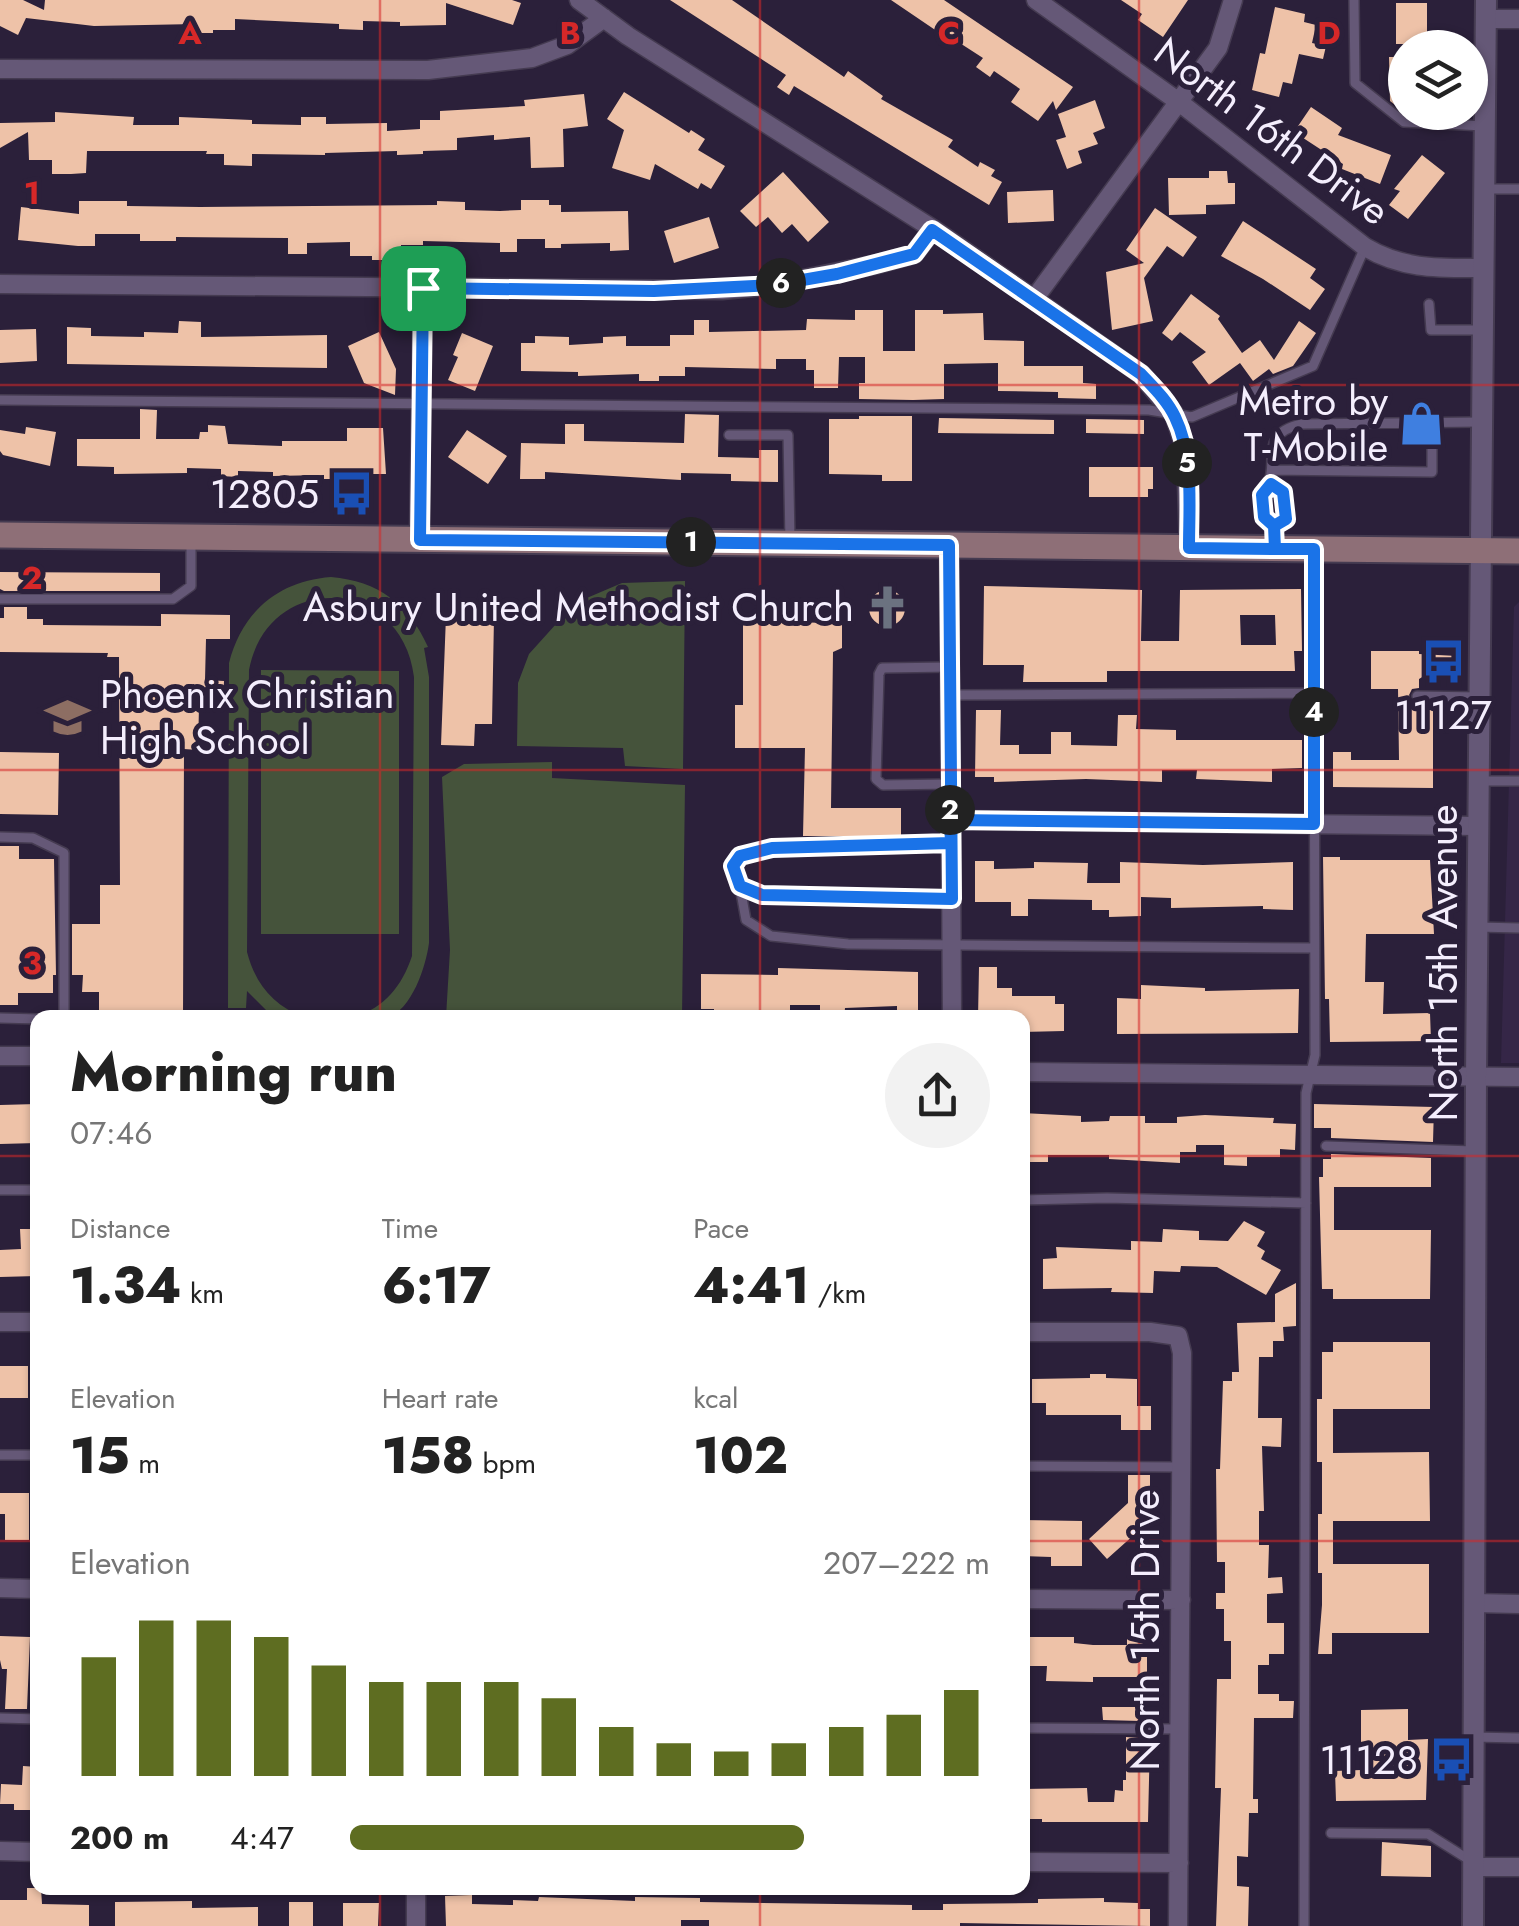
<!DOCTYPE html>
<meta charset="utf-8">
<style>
body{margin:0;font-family:Jost,sans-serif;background:#f2f2f2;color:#222;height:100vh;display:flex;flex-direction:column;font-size:38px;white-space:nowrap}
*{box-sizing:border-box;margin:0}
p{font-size:32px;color:#767676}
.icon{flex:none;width:55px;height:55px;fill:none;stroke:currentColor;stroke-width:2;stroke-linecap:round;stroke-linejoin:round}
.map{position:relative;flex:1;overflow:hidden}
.panel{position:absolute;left:30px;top:1010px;width:1000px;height:885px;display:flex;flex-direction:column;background:#fff;border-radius:20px;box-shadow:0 2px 8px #0004}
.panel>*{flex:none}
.buttons{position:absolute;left:1388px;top:30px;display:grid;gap:20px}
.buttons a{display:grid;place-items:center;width:100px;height:100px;border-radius:50%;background:#fff;box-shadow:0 2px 8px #0004;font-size:50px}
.pin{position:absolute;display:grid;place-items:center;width:85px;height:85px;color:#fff;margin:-42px;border-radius:20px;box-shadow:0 5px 15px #0006}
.km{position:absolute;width:50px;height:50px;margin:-25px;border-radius:50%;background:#222;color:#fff;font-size:28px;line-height:50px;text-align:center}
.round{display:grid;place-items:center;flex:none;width:105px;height:105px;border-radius:52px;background:#f2f2f2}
.headline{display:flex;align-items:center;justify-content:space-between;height:170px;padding:0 40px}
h1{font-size:55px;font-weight:800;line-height:75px}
.stats{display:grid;grid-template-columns:repeat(3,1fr);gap:15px;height:170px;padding:10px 40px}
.stats div{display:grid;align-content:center}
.stats b{font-size:50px;font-weight:800}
.stats small{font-size:28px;font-weight:400}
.stats p{font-size:28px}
.chart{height:280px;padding:20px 40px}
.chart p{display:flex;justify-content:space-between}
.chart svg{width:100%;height:180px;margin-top:10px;stroke:#5e6d21;stroke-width:6}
ul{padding:0 40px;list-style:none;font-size:32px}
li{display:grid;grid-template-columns:160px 120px 1fr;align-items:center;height:75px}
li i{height:25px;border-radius:12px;background:#5e6d21}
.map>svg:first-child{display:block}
</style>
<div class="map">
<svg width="1519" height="1926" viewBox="0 0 1519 1926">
<rect width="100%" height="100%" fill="#2b203a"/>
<path fill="#352647" d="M1519,602V1063H1501L1514,607Z"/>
<path fill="#45533b" d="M331,577C378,581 409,604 428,647L424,648L429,677V943C426,966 412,1010 387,1018C378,1020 364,1018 355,1017C385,1007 402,986 412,956L414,677C402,576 268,570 249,670L247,952C255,983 273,1006 304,1017H273L247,991L246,1008H228L229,663C242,612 278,581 331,577Z
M685,581L683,769L625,766L623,748L517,746L518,683L529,654L575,603L622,583Z
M261,670L399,671V934H261Z
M552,762V778L685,785L682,1017H446L450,950L442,777L464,764Z"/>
<path fill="#eec2a8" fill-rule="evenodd" d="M0,0H23L44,10L45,0H512L521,3L513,25L446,3V25L400,26V22L363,21V30L339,29V24L235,19V30H213V33H196V24L94,26L26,18L18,35L0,26Z
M670,0H732L844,77L848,71L883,96L881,99L953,140L948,147L978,167L980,162L995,170L991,176L1002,182L989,205L794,86L789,95L777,87L786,75Z
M891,0H944L1073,87L1056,110L1053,101L1038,121L1011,102L1020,89L994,71L990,77L976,67L983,58L952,38L950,40Z
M1121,0H1188L1163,37L1138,20L1142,14Z
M1396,3H1427V44H1396Z
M1275,7L1305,14L1304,22L1316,25L1312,43L1326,46L1323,59L1299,54L1292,84L1283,82L1279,97L1252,90L1260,53L1265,54Z
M1389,57H1405L1403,111L1390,101Z
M624,92L689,133L691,130L705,139L698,150L725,166L711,189L701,183L698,189L655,164L650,180L612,168L624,130L607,119Z
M584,94L588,126L563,129L564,167L531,168L530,137L494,140V135L457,138V150L423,151V154L397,155V151L325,153V155L252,154V166L224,165V154H206L207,151H87L86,173L71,174H52V160H29L28,132L0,148V123L55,122V112L134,117L133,125H179V117L252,120V124L301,125V117H326V124L387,123V131L420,129V120H440V111L525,106L524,100Z
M1095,100L1105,128L1093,133L1098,144L1078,151L1082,163L1067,169L1056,140L1066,137L1058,114Z
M1311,107L1342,128L1338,135L1391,155L1380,184L1342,169L1343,164L1294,132Z
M1422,155L1445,173L1408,219L1389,205L1400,191L1394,189Z
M1209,171H1227L1228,183H1235V204L1206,205V214L1169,215L1168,178H1209Z
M783,172L829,222L808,242L792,224L782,233L768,217L756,227L740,211Z
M1053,190L1054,221L1008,223L1007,192Z
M521,200H549V205H561V212L628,211L629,250L610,251V243L561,244V248H545V239H517V252H500V243L423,241V245H401V260H372V256H350V242L307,243V254H288V238L176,237V241H140V234H95V246H78L18,240L21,207L79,214V201H127V206L200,207L437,205V201L465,202V210L500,211L521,210Z
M1155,208L1197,237L1183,257L1167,246L1144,278L1153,321L1112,330L1106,272L1144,263L1126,250Z
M709,217L719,248L674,263L664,231Z
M1243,221L1316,269L1310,278L1325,289L1310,310L1263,279L1221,256Z
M1191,294L1220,316L1218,319L1242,353L1260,340L1274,360L1299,321L1316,333L1293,366L1273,374L1269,369L1253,381L1240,363L1209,385L1192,362L1206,352L1180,332L1172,341L1162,333Z
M855,310H883V351H915V310H943V314L983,313L984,340L1024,341V366H1083V383L1096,384V399L1058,398V392L998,391V363L944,364V399L913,400L859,399V383H865V357H839L838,388H814V370H806V359H776V369L685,367V376H659V381H639V374L578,376V372L521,371V343H535V336L569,337V345L603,343V337L626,336V346H670V335H694V320H709V332L806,330L807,319L855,320Z
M179,321L201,322V337L327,335V368L67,364V327L91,328V336L144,337V332L178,333Z
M36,329L37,361L0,363V330Z
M379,332L396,369L395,395L364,383L348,346Z
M462,333L493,346L475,391L448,380L458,357L453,355Z
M140,409L157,410L156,439H199L200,432H208V425L225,426L228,444L282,446V441H347V428H383L386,474H361V479H324V475L273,476V472L238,471V477L221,476V469L187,468V473L114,474V467L77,466V439H140Z
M685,414L719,415L718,457L759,458V450H778V482L731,481V474L681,473V480L545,472V479H520L521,443L565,444V424H584V441L684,443Z
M859,416H912V481H882V475L829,474V419H859Z
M939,418L1054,420V434L938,433Z
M1086,419L1144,420V434L1086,433Z
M26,427L56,432L50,466L3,455L0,451V430L25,434Z
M467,430L507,456L488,484L448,457Z
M1089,467H1153V489H1148V497H1089Z
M0,572L160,573V591H4L0,589Z
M984,586L1142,590L1141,641H1179L1180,590L1301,589L1302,651H1294L1295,671H1107V682H1023L1024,665H983ZM1240,615H1275L1276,645H1241Z
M869 608a18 18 0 1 1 36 0a18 18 0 1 1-36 0Z
M4,607H27V619H43V625L161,626V614L230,615V639H206L205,680L224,681L223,706H199L198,750L184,749L183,1018L99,1014V992H82L83,975H72V924H100V885H120L119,657H107L108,653L0,652V618H4Z
M446,616L494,617L492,724H475L474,746L441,745Z
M766,622L842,623V648L833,652L831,808H901V836H803L805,748H735V705H743V623Z
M1371,651H1419V654L1457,656L1419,679V688L1412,689L1409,695L1412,702L1428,704V710H1433V788L1333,787V752H1351V760H1399L1398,689H1371Z
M976,710H1001L1000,745H1019V754H1051V732H1071V745L1117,746L1118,715H1137L1136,729L1176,730V740H1302V768L1272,769V782L1196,779L1197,770H1162V782L1086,779L994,782V777H975Z
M0,752L59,753L58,815L0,814Z
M0,846H19V859H54L56,975H53V993H18V1005H0Z
M1323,857H1340V860H1430L1434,934H1366L1365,982H1384L1383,1014L1430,1013L1431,1041L1330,1042L1329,999H1325Z
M975,861H994V869L1034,868V862L1088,863L1087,883H1120V862L1203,865L1293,862V910L1263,909V906L1171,908V898L1141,897V916L1109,917V910H1092V900L1028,899V916H1011V902H975Z
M979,967H997V988H1012V996H1055V1004H1064V1031L1022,1032V1018H978Z
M778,968L918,972V1018H897V1006L845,1008L844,1018H820V1005H790V1018H714V1009H701V974L778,975Z
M1141,985L1205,988V991L1299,989L1298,1033L1117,1034V998L1141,999Z
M37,1104V1143L0,1144V1105Z
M1314,1104L1434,1107L1433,1142L1331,1138V1128H1314Z
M1022,1113L1081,1116V1122L1109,1121L1110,1116H1145V1123H1177V1117L1205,1115L1274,1118L1273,1123L1296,1124L1295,1150L1280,1149V1157H1247V1166L1224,1165V1145H1196V1152H1180V1163L1109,1159V1155H1048V1162H1026V1153H1022Z
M1331,1154L1431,1158V1187H1334V1230H1431L1430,1299H1333V1289H1322L1319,1177H1323V1159H1331Z
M1244,1221L1265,1232L1257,1246L1265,1251L1261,1259L1281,1270L1266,1295L1217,1267L1181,1266L1180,1272L1154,1271L1153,1293L1111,1292L1112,1288L1043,1289V1259L1057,1258L1056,1247L1131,1250V1241L1162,1242L1163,1229L1199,1231V1240L1228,1241Z
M20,1229H36L37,1276L0,1277V1250L21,1249Z
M1296,1283V1326L1283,1327L1284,1341H1273V1357H1259L1258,1418H1282L1281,1447L1262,1446L1264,1511H1259V1545H1269L1268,1578L1282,1577L1283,1593L1267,1594V1623H1284V1654H1269V1665H1258V1694H1279V1701H1294L1293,1718H1254L1253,1799H1258V1813H1249L1248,1857L1237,1856V1886L1249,1887L1248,1926H1216L1221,1788H1215L1217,1679H1231V1641H1224V1609H1216V1593H1225V1562H1217L1216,1469H1220L1223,1381H1232V1372H1239L1237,1323L1275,1322V1294Z
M1333,1342H1430V1409H1333V1453L1429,1452L1430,1521H1333V1564H1429V1633H1332V1654H1318L1322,1605V1573H1318V1514H1322V1462H1317V1399H1322V1352H1333Z
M0,1366H28V1398H0Z
M1090,1374H1106V1378L1137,1379V1406H1151V1430H1121V1415H1046V1403H1032V1379L1090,1378Z
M1128,1475H1150V1513L1154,1517L1107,1559L1089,1539L1128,1503Z
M0,1493H29V1540H5V1514H0Z
M1022,1520L1082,1521V1566H1051V1557L1022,1556Z
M0,1636L30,1637L27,1709H5L7,1669H2L0,1660Z
M1022,1637H1074V1643L1093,1645H1127V1637H1147V1677H1093V1682L1046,1681L1047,1666H1022Z
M1102,1707H1140V1721L1103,1720Z
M1408,1709V1740L1428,1739L1426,1800L1336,1801L1335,1771L1361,1770V1710Z
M1126,1737L1150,1739L1148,1822H1042V1819H1022V1789L1087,1788L1088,1802H1114L1115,1790L1123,1791V1780H1126Z
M23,1766L38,1767V1810H14V1804H0L1,1784L22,1785Z
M1382,1842L1431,1846V1877L1381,1876Z
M27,1888H41L42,1904L89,1905V1926H0V1900H27Z
M472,1895V1904L513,1905V1900L538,1901L539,1897L635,1901V1897L700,1898V1902L912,1905V1910H943V1904L1038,1903V1899L1104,1898V1902L1138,1903V1909H1150V1926L960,1923V1926H709V1920H681V1926H446L445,1896Z
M192,1901V1908L258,1907V1926H115V1902Z
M289,1902H313V1926H289Z
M343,1903H379L378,1926H343Z"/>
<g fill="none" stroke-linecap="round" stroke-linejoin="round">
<defs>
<path id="service" d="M1354,0L1355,83L1404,122L1484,126
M1487,189H1519
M1429,304L1431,330H1480
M0,400L1149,410L1192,417L1313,366L1365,247
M729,435H788L790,541
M1272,470L1432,472V423
M1271,484L1283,492L1286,519L1275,526
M1275,544V526L1264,517L1262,495C1285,465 1253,435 1302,424L1480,422
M0,599H173L191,586V539
M950,667L882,668L879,674L876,779L883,785L950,784
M950,695L1313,693
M1417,696L1479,697
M1479,781H1519
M0,837L33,838L64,853V1015L61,1018
M951,843L772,848L740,855L733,866L740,887L762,895L952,899
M740,887L746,920L771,936L848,944L1313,948
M1478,927L1519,928
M0,1018L38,1019
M1326,1146L1473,1151
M0,1190H38
M1022,1200L1107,1198L1306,1203
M0,1455H38
M1022,1466L1180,1467
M0,1718L38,1719
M1022,1728L1180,1729
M1474,1737L1519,1738
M1331,1833L1428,1834L1471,1861
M1304,1926L1306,1093L1315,1055L1314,552"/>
<path id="minor" d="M579,0L628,36L933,229L1141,374L1174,414L1186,450L1189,548
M1036,0L1179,102L1365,247C1404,270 1440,268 1484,268
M1486,19H1519
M0,69L428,70L532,58L567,45L604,18
M0,284L722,290L774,285L878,264L914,254L933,229
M1034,299L1218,48L1233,0
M419,540L423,288
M949,545L952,1018
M951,820L1478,826
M0,1056H38
M1022,1072L1519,1077
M0,1322H38
M1022,1332H1150L1178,1336L1182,1353L1178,1926
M0,1588L38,1589
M1022,1599L1181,1600
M1474,1603L1519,1604
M0,1851L38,1852
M1022,1862L1179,1863
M1473,1867H1519
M416,1926V1888"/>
<path id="tertiary" d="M1473,1926L1476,1077L1486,0"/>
<path id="secondary" d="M0,535L1519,551"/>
</defs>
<use href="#service" stroke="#453b51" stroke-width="12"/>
<use href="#minor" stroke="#453b51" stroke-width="21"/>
<use href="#tertiary" stroke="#453b51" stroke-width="24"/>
<use href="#secondary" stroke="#453b51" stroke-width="29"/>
<use href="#service" stroke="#655877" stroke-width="9"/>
<use href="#minor" stroke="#655877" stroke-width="18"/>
<use href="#tertiary" stroke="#655877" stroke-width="20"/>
<use href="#secondary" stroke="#8e6f77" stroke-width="25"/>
</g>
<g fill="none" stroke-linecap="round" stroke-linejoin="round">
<defs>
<path id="route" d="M423,288L420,540L949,545L952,899L762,895L740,886L733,866L740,856L772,848L951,843L950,820L1314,824V549H1275L1274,526L1264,517L1262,495L1271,484L1283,492L1286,519L1274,526L1275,549L1189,548C1189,505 1194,456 1175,417C1167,400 1153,387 1141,374L932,230L914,254L837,274L774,285L654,291L423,288"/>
</defs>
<use href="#route" stroke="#fff" stroke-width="20"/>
<use href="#route" stroke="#1a73e8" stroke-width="12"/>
</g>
<path fill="none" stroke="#d62828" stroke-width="2.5" stroke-opacity="0.55" d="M380,0V1018M760,0V1018M1139,0V1926M0,385H1519M0,770H1519M0,1156H38M1022,1156H1519M0,1541H38M1022,1541H1519M380,1888V1926M760,1888V1926"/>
<defs>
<symbol id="shop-bare" viewBox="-9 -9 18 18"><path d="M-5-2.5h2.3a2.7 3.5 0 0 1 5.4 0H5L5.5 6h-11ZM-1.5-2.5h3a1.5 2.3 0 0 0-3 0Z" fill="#3f7fe0" stroke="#2b203a" stroke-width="2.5" paint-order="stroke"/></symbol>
<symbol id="bus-bare" viewBox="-9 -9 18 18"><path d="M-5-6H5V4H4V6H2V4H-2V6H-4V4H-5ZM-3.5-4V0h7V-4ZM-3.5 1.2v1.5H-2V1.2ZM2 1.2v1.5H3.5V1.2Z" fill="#1a4fb4" stroke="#2b203a" stroke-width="2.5" paint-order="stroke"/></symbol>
<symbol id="church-bare" viewBox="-9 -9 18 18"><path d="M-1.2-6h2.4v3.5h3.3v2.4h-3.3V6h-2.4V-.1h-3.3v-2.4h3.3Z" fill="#6b7280" stroke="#2b203a" stroke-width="2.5" paint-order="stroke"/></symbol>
<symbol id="school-bare" viewBox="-9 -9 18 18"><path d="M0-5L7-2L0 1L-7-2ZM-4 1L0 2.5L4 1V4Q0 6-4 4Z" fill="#8d6e63" stroke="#2b203a" stroke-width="2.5" paint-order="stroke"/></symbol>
</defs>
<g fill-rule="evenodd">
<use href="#shop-bare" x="1390" y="392" width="63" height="63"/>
<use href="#bus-bare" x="320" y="462" width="63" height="63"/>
<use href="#church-bare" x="856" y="576" width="63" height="63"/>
<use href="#bus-bare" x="1412" y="630" width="63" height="63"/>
<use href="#school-bare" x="36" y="686" width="63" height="63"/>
<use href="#bus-bare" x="1420" y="1728" width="63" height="63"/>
</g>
<g text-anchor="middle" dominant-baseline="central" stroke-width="10" stroke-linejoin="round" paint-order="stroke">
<g font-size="40" fill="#f4eefd" stroke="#2b203a">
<text transform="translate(1272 131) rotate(37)">North 16th Drive</text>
<text transform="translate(1443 963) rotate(-90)">North 15th Avenue</text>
<text transform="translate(1145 1630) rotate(-90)">North 15th Drive</text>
</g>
<g font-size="40" fill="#f4eefd" stroke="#2b203a" text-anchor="end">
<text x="1388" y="401">Metro by<tspan x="1388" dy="46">T-Mobile</tspan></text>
<text x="319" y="494">12805</text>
<text x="854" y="607">Asbury United Methodist Church</text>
<text x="100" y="694" text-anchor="start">Phoenix Christian<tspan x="100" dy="46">High School</tspan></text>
<text x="1443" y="715" text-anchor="middle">11127</text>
<text x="1418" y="1760">11128</text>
</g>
</g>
<g font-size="32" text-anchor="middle" font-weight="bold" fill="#d62828" stroke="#2b203a" stroke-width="10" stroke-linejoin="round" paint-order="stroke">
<text x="190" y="44">A</text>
<text x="570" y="44">B</text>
<text x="949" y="44">C</text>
<text x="1329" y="44">D</text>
<text x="32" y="204">1</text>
<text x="32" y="589">2</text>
<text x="32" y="974">3</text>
</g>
</svg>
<div class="buttons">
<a><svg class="icon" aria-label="layers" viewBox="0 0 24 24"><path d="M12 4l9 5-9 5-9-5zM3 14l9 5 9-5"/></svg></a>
</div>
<div class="pin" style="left:423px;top:288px;background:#1e9e55"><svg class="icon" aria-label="arrive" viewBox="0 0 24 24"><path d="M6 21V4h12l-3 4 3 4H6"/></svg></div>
<b class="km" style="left:691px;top:542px">1</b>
<b class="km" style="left:950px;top:810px">2</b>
<b class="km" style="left:1314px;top:712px">4</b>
<b class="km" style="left:1187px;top:463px">5</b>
<b class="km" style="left:781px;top:283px">6</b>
<section class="panel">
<div class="headline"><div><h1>Morning run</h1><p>07:46</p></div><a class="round"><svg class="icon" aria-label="share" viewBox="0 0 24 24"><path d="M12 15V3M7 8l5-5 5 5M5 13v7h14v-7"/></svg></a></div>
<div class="stats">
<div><p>Distance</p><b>1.34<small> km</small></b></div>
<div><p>Time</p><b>6:17</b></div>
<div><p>Pace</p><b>4:41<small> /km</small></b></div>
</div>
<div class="stats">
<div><p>Elevation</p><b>15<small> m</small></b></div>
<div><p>Heart rate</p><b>158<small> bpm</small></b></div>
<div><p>kcal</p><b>102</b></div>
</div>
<div class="chart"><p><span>Elevation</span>207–222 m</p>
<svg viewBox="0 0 160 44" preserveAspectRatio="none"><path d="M5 44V15M15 44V6M25 44V6M35 44V10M45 44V17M55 44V21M65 44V21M75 44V21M85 44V25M95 44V32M105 44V36M115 44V38M125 44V36M135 44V32M145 44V29M155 44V23"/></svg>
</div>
<ul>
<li><b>200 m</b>4:47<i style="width:71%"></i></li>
</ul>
</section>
</div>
